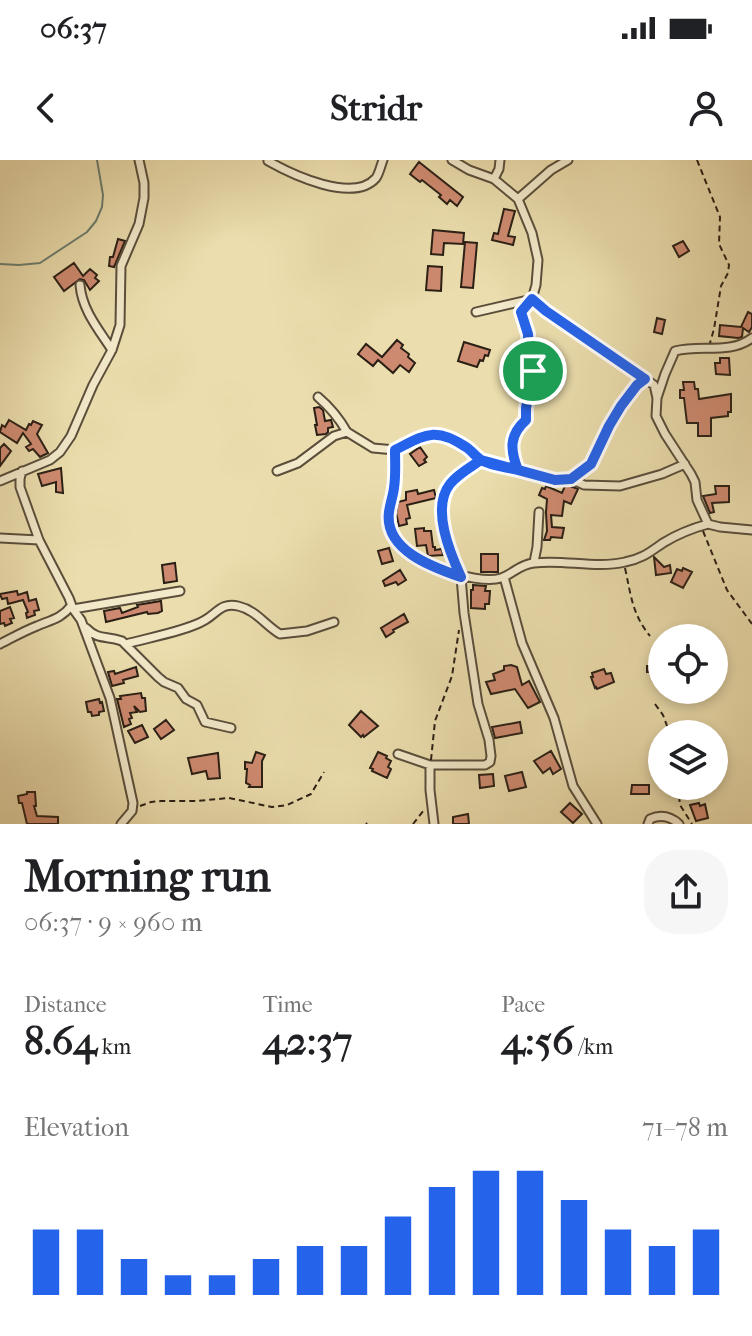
<!DOCTYPE html>
<meta charset="utf-8">
<style>
body{margin:0;font-family:"IM FELL French Canon",serif;background:#f6f6f6;color:#202124;height:100vh;display:flex;flex-direction:column;font-size:30px;white-space:nowrap}
*{box-sizing:border-box;margin:0}
p{font-size:26px;color:#757577}
.icon{flex:none;width:44px;height:44px;fill:none;stroke:currentColor;stroke-width:2;stroke-linecap:round;stroke-linejoin:round}
.map{position:relative;height:664px;overflow:hidden}
.sheet{display:flex;flex-direction:column;background:#fff;flex:1}
.sheet>*{flex:none}
.controls{position:absolute;left:648px;top:464px;display:grid;gap:16px}
.controls a{display:grid;place-items:center;width:80px;height:80px;border-radius:50%;background:#fff;box-shadow:0 4px 12px #0003;font-size:40px}
.pin{position:absolute;display:grid;place-items:center;width:68px;height:68px;color:#fff;margin:-34px;border:4px solid #fff;border-radius:50%;box-shadow:0 2px 8px #0007}
.round{display:grid;place-items:center;flex:none;width:84px;height:84px;border-radius:32px;background:#f6f6f6}
.summary{display:flex;align-items:center;justify-content:space-between;height:136px;padding:0 24px}
h1{font-size:44px;font-weight:700;line-height:60px}
.stats{display:grid;grid-template-columns:repeat(3,1fr);gap:12px;height:136px;padding:8px 24px}
.stats div{display:grid;align-content:center}
.stats b{font-size:40px;font-weight:700}
.stats small{font-size:22px;font-weight:400}
.stats p{font-size:22px}
.chart{height:224px;padding:16px 24px}
.chart p{display:flex;justify-content:space-between}
.chart svg{width:100%;height:144px;margin-top:8px;stroke:#2563eb;stroke-width:6}
.status{display:flex;justify-content:space-between;align-items:center;height:56px;padding:0 40px;background:#fff;direction:ltr}
.status svg{height:22px;fill:currentColor}
header{display:flex;justify-content:space-between;align-items:center;height:104px;padding:0 24px;background:#fff;font-size:36px;font-weight:700}
.map>svg:first-child{display:block}
</style>
<div class="status"><b>06:37</b><svg viewBox="0 0 49 12"><path d="M0 12V9h3v3zM5 12V6h3v6zM10 12V3h3v9zM15 12V0h3v12zM26 1h20v11H26zM47 4h2v5h-2z"/></svg></div>
<header><svg class="icon" aria-label="back" viewBox="0 0 24 24"><path d="M15 5l-7 7 7 7"/></svg>Stridr<svg class="icon" aria-label="person" viewBox="0 0 24 24"><circle cx="12" cy="8" r="4"/><path d="M4 21q1-7 8-7t8 7"/></svg></header>
<div class="map">
<svg width="752" height="664" viewBox="0 0 752 664">
<rect width="100%" height="100%" fill="#ebddad"/>
<filter id="stains"><feTurbulence type="fractalNoise" baseFrequency=".0025" numOctaves="4"/><feColorMatrix values="0 0 0 0 .2 0 0 0 0 .09 0 0 0 0 .02 0 0 0 .5 -.17"/></filter>
<radialGradient id="worn" r=".72"><stop offset=".6" stop-color="#630" stop-opacity="0"/><stop offset="1" stop-color="#630" stop-opacity=".3"/></radialGradient>
<g fill="none" stroke-linecap="round" stroke-linejoin="round">
<path stroke="#6c7d6f" stroke-width="2" d="M0,104L19,105L40,103L87,72L96,61L102,47L103,35L97,0"/>
</g>
<path fill="#ce8a70" stroke="#2a1f15" stroke-width="2" d="M419,2L463,37L457,46L450,40L447,44L439,37L441,35L422,20L420,22L410,14Z
M504,49L515,51L508,76L515,77L513,85L492,80L494,73L498,74Z
M433,70L464,73L463,84L444,83L443,95L431,94Z
M118,79L125,81L114,107L109,106L110,97H113Z
M683,81L689,91L679,97L673,86Z
M465,82L477,83L473,128L461,127Z
M74,103L83,116L90,109L97,115L95,118L99,121L90,130L84,120L80,119L64,131L54,117Z
M428,106L442,107L441,131L426,130Z
M748,152L752,154V167L749,172L743,168L742,177L738,178L719,176L720,165L741,167Z
M657,158L665,160L662,174L654,172Z
M397,180L403,185L401,188L409,194L408,197L415,203L409,212L400,205L393,213L378,200L373,206L358,194L366,184L382,197Z
M464,182L490,190L488,196L485,195L483,201L480,200L477,207L458,201Z
M720,198H729L730,215L716,214L715,203H720Z
M683,222H694L695,229H698L699,239L731,234V252H728V256L711,258V276H698V263H687L684,238H680V230H684Z
M319,247L323,250L325,261L331,260L333,267L328,268V272L326,274L317,275L315,265H317L314,248Z
M9,260L26,270L29,264L31,265L33,261L42,265L37,274L48,293L40,297L33,289L29,291L26,287L31,284L23,273L17,283L0,272L2,265L5,267Z
M4,284L11,291L0,306V288Z
M420,287L427,297L424,300L426,302L419,306L410,294Z
M61,308L63,333L56,332V322L42,326L38,314Z
M546,326L562,333L565,326H570L578,329L571,344L564,341L562,356L551,355L552,367L564,368L562,378L551,377L550,380H544L547,371L546,352L547,339L539,335L542,328L545,329Z
M715,326H729V342L712,343L714,352L710,353L703,336L716,334Z
M417,330L418,334L434,330L436,338L407,345L410,358L406,359L407,364L399,366L396,353L398,342L406,340V332Z
M424,368V371H431L433,387H435V390L442,389L443,395L428,396L426,385L417,386L415,369Z
M389,388L393,401L382,404L378,391Z
M481,394H498V412H481Z
M654,397L664,407L670,405L671,413L656,415Z
M175,403L177,421L164,423L162,405Z
M683,408L692,412L683,428L671,422L677,409L682,411Z
M400,410L406,420L398,425L396,422L385,426L383,421Z
M473,425L486,426L485,431H490L489,444H485V449L471,448V430H473Z
M17,431L18,435L27,432L29,441L36,439L39,450L34,451L35,455L27,458L26,453L28,452L23,440L8,444L7,438L2,439L0,434Z
M161,441L162,451L158,453L148,454L147,452L106,462L104,451L120,448L122,453L138,447L137,445Z
M10,447L14,458L10,459L12,463L5,466L4,463L0,464V451Z
M404,454L408,462L393,470L394,472L386,477L381,468Z
M653,493H662V507H658V512H647V506H650V496L653,497Z
M511,505L517,507L522,525L529,521L540,542L528,548L515,529L491,534L486,522L495,520L493,514L504,510V506Z
M136,507L138,516L123,520L124,523L112,526L108,512L114,511L115,514Z
M604,509L606,514L611,513L614,522L597,529L596,527L595,528L591,517H593L592,513Z
M141,533L142,538H145L146,551L140,552L134,546L137,552L130,553L132,558L129,559L131,564L124,567L117,539H121L120,536Z
M99,539L100,543L102,542L104,551L99,552V555L92,556L91,552H88L86,542Z
M361,551L378,566L364,577L363,575L361,577L349,565Z
M166,560L174,570L161,579L154,569Z
M520,562L522,573L495,578L492,567Z
M142,565L148,577L135,583L128,571Z
M551,591L561,609L553,614L550,608L543,613L534,601Z
M256,592L265,595L262,601V627H249L250,625L246,623L247,609H245V602L252,603Z
M378,592L387,596L386,598L391,601L388,607L391,609L387,618L372,611L373,609L370,608Z
M218,593L220,618L208,619L206,611L192,614L188,598Z
M522,612L526,627L509,631L505,616Z
M493,614L494,626L480,628L479,615Z
M632,625H649V634H631Z
M27,632H35L36,646H34L37,656L58,657V664H27L22,643H19L18,636L27,634Z
M570,643L582,654L573,663L561,652Z
M699,643L700,646L705,644L708,658L696,661L690,645Z
M468,654L469,664H453V657Z"/>
<g fill="none" stroke-linecap="round" stroke-linejoin="round">
<defs>
<path id="street" d="M452,0L469,10L494,19L518,39L532,73L538,100L536,125L532,139
M268,1C291,14 353,44 376,18C379,14 381,5 383,0
M494,19L499,9L500,0
M518,39L551,10L568,0
M80,125C82,150 99,170 112,190
M532,139L546,151L654,225L657,238L656,256L665,274L691,314L695,322L697,340L708,364L720,367L752,370
M476,152L532,139
M318,237C331,248 339,258 347,272
M657,238L665,214L675,191C701,184 729,195 752,178
M395,290C395,299 396,307 396,315C395,335 384,355 392,375C402,400 476,426 501,418C513,414 520,404 534,403C564,399 595,409 625,402C642,399 650,392 663,383C676,375 693,368 708,364
M22,311L20,319V327L39,380L69,438L73,449L81,460L110,538L133,643L132,651L121,664
M277,311L298,303L334,276L347,272L373,288L395,290L417,279L439,274L448,276L469,288L481,300L538,316L555,320L571,319L584,325L620,326L662,314L685,304
M0,321L50,300L60,292L71,276L93,225L112,190L120,165L121,106L139,64L144,38V23L139,0
M0,378L39,380
M534,402L537,387L539,352
M504,417L522,483L554,558L573,626L597,664
M73,449L180,431
M86,468C99,481 106,475 122,481L158,517L164,522L178,528L186,539L197,545L205,562L231,568
M0,484C12,478 24,471 37,466C51,460 62,458 71,446
M126,484C147,478 187,471 205,460C217,453 222,442 238,446C256,450 265,465 280,474L307,471L334,462
M398,594L430,605H485L490,602L491,596L489,580L478,544L464,453L461,417L451,394L444,369L442,349L448,326L481,300
M430,605V630L434,664
M648,664L650,659C661,654 670,656 679,664"/>
</defs>
<use href="#street" stroke="#5a4e3b" stroke-width="11"/>
<path stroke="#2a1f15" stroke-width="2" stroke-dasharray="6 4" stroke-linecap="butt" d="M697,0L720,57L719,84L729,105L728,113L721,126L714,169L710,183
M515,301C509,284 513,273 526,260V248L533,211L529,200L528,174L521,152L523,148
M579,314L591,304L609,266L638,224
M703,371L727,430L752,464
M625,408C631,435 632,454 650,476
M655,544L663,555L670,574
M431,600L435,561L452,516L459,470
M678,626L680,645L692,664
M140,646L151,642L161,641H197L229,638L272,647L287,645L311,634L324,612
M366,663L367,664
M413,664L424,650"/>
<use href="#street" stroke="#f2e9ca" stroke-width="7"/>
</g>
<g fill="none" stroke-linecap="round" stroke-linejoin="round">
<defs>
<path id="route" d="M533,211L526,248V260C509,275 510,290 518,310C507,307 491,306 481,300C475,296 471,290 466,287C435,266 425,275 395,290C395,303 396,315 394,328C393,336 390,344 389,352C384,390 432,407 461,417C450,393 431,348 450,324C458,314 471,307 481,300L555,320L571,319L591,304L609,266L621,246L637,225L645,219L546,151L532,139L521,152L528,174L529,200L533,211"/>
</defs>
<use href="#route" stroke="#fff" stroke-width="16"/>
<use href="#route" stroke="#2563eb" stroke-width="10"/>
</g>
<rect width="100%" height="100%" filter="url(#stains)"/>
<rect width="100%" height="100%" fill="url(#worn)"/>
</svg>
<div class="controls">
<a><svg class="icon" aria-label="locate" viewBox="0 0 24 24"><circle cx="12" cy="12" r="6"/><path d="M12 2v4M12 18v4M2 12h4M18 12h4"/></svg></a>
<a><svg class="icon" aria-label="layers" viewBox="0 0 24 24"><path d="M12 4l9 5-9 5-9-5zM3 14l9 5 9-5"/></svg></a>
</div>
<div class="pin" style="left:533px;top:211px;background:#1e9e55"><svg class="icon" aria-label="arrive" viewBox="0 0 24 24"><path d="M6 21V4h12l-3 4 3 4H6"/></svg></div>
</div>
<section class="sheet">
<div class="summary"><div><h1>Morning run</h1><p>06:37 · 9 × 960 m</p></div><a class="round"><svg class="icon" aria-label="share" viewBox="0 0 24 24"><path d="M12 15V3M7 8l5-5 5 5M5 13v7h14v-7"/></svg></a></div>
<div class="stats">
<div><p>Distance</p><b>8.64<small> km</small></b></div>
<div><p>Time</p><b>42:37</b></div>
<div><p>Pace</p><b>4:56<small> /km</small></b></div>
</div>
<div class="chart"><p><span>Elevation</span>71–78 m</p>
<svg viewBox="0 0 160 44" preserveAspectRatio="none"><path d="M5 44V24M15 44V24M25 44V33M35 44V38M45 44V38M55 44V33M65 44V29M75 44V29M85 44V20M95 44V11M105 44V6M115 44V6M125 44V15M135 44V24M145 44V29M155 44V24"/></svg>
</div>
</section>
